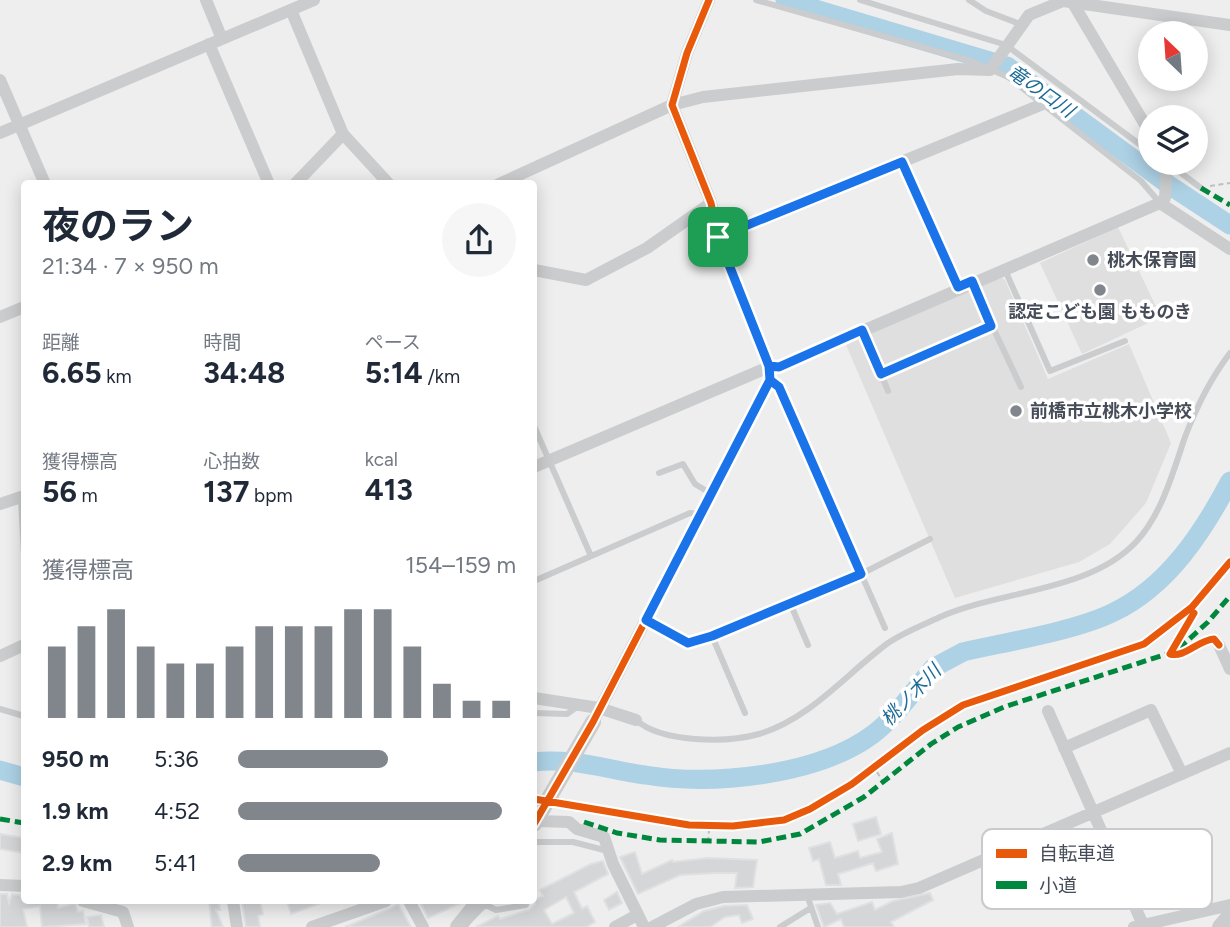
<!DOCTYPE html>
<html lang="ja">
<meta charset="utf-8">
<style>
body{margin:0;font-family:Figtree,"Noto Sans JP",sans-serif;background:#f6f6f7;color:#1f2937;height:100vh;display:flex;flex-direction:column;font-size:26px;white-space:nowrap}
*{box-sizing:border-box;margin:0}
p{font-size:23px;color:#747a83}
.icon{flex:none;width:38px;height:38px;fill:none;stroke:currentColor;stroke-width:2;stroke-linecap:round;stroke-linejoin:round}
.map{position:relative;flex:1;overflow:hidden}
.side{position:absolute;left:21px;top:180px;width:516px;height:724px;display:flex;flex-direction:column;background:#fff;border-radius:7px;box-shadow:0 4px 18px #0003}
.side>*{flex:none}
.needle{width:46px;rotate:335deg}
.tools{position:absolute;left:1138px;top:21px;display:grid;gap:14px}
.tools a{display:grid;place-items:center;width:70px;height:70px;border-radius:50%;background:#fff;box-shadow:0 4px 18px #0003;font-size:35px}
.pin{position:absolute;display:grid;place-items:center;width:60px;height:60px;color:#fff;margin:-30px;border-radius:14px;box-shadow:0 4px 10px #0006}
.round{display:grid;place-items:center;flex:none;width:74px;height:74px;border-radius:37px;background:#f6f6f7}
.head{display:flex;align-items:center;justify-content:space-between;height:119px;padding:0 21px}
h1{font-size:38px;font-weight:700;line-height:52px}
.figures{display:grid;grid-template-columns:repeat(3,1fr);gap:10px;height:119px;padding:7px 21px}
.figures div{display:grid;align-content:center}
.figures b{font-size:30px;font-weight:700}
.figures small{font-size:19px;font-weight:400}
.figures p{font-size:19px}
.chart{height:196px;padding:14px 21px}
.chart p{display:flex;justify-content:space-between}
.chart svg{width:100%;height:126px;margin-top:7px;stroke:#81858c;stroke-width:6}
ul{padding:0 21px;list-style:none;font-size:23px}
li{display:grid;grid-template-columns:112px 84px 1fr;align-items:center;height:52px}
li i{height:18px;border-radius:9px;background:#81858c}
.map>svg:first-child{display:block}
</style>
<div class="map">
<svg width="1230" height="927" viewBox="0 0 1230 927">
<rect width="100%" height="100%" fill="#eee"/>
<path fill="#e0dfdf" d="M1118,227L1161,317L1082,354L1040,263Z
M1001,277L1005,280L1048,379L1129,344L1171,443L1146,503L1110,544L1079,562L955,598L846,345Z"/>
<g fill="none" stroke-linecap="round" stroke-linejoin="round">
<path stroke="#add1e5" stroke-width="19" d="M785,0L1007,66L1169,185L1230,225
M534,762C570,757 609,770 645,775C712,786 816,776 872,735C896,717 914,690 933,668L963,652C1006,642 1076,631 1114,612C1168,586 1203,532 1230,481
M0,770L24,777"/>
</g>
<path fill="#d5d6d8" stroke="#dfe0e1" stroke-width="2" fill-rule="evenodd" d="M876,817L881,834L858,841L853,824Z
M892,833L898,864L876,871L873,863L838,874L841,885H826L819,859L813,861L809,848L830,842L835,858L858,851L860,858L882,852L877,839Z
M0,834L24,838V853L0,849Z
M635,852L642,874L672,860L673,862L708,858L757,860L753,887L735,888L737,873H715L680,875L638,894L620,857Z
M603,861L608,874L574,892L582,909L587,906L595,922L586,927H476L498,916L500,919L529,910L535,904L534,900L543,896L540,890L591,864ZM566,897L574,913L552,924L544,910Z
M617,892L622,903L609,910L604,900Z
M930,893L933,900L891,922L894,927H844L841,919L824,927L816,905L830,903L837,914L872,902L875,910L893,901Z
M0,894H7L9,903L12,894L20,895L24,901H57L58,908L75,904L78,912L83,911L86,924L42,927L40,906L23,909L27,927H0Z
M209,901H219L220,910H216L223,927H212Z
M260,901L263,914L258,916L260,927H246L242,902Z
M287,901H320L321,903L291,914Z
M429,901H465L428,918L421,904Z
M398,904L411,927H345L389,909Z
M747,905L753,919L742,923L739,915L725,917L710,927H678L704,911L724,906Z
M101,915L104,927H89L87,917Z"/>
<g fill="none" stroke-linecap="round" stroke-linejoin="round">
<path stroke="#b8c2c0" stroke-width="2" stroke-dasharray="5 3.5" stroke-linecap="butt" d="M1210,186L1230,183
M877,772L883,782
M708,842L709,830"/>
<path stroke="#caccce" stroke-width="6" d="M756,0L971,61L1008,77L1141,181L1160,203
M860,0L1006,45L1150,152
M969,0L986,11L1020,24
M902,162L958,287
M1169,164L1201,188
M1005,270L1050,371L1125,341
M972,283L1021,387
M863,331L888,391
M881,374L991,325
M770,380L779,387L885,628
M534,426L591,556
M659,473L683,464L695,484L710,493
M21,498L24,555
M534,581L690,513L702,514
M790,603L808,645
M646,620L683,642H693L861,574L930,539
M712,636L745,713
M0,709L24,716
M534,713L567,714L578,706
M636,720C662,743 727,743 759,734C810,719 846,674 888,643C904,632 923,625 940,617C1001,590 1089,592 1136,542C1162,514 1173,472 1185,437C1196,408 1211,378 1230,353
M534,842H573L608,851
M807,895L818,927
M486,905L496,910L526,905
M471,919L489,901
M780,927L809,909"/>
<path stroke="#caccce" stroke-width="12" d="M206,0L222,39
M1071,0L1150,133
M291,10L343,134
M209,44L269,184
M0,80L45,184
M0,133L314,0
M295,184L343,134L389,184
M499,184L672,105L703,97L958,69L990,70L1029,15L1063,1L1230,25
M1160,203L1230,249
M718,237L1043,104
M534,270L586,280L647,248L711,203
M0,317L24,307
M534,467L769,367H779L1160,203L1165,198L1167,163
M0,504L24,496
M1219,645L1230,669
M0,656L24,645
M534,698L599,708L636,720
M1048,711L1144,927
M593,722L770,380L769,367L718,237L711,203L672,105L687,53L709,0
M1064,748L1151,710L1182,774
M537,821L569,822L577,829L604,837L613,864L644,927
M0,885L24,886
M83,901L123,912L128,927
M233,901L237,927
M409,901L423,927
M312,927L386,901
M615,927L637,915
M652,927L696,904L723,897L901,892L919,888L1230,753
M1134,927L1230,905"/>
<path stroke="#caccce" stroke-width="16" d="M534,824L593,722
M458,927L479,901
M1220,927L1230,915"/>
<path stroke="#00873e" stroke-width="5" stroke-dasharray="10 5" stroke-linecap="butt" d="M1201,188L1230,205
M0,819L24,823
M584,822L617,833L660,840L759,842L800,834L864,797L931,744L958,727L1004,707L1176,651L1208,622L1230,596"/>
<defs>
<path id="cycleway" d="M1194,613L1170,654C1185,658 1198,640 1214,639L1219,645
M534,799L689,825L733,826L784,820L810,809L852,784L923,730L963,705L1144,644L1192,607L1230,562
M534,824L593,722L770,380L769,367L718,237L711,203L672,105L687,53L709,0"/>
</defs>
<use href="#cycleway" stroke="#fff" stroke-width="11"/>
<use href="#cycleway" stroke="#e8590c" stroke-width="7"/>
</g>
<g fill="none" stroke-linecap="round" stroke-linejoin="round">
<defs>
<path id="route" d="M718,237L769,366L770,380L646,620L688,643L712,636L861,574L779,387L770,380L769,366L779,367L862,330L881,374L991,326L972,281L958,287L902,162L718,237"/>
</defs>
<use href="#route" stroke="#fff" stroke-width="14"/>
<use href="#route" stroke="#1a73e8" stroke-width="9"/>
</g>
<g fill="#81858c" stroke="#fff" stroke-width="2.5">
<circle cx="1093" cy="260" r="7"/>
<circle cx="1100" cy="290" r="7"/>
<circle cx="1016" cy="411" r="7"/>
</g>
<g text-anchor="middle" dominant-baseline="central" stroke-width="7" stroke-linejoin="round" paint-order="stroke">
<g font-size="18" font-weight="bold" fill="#474d58" stroke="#fff" text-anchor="start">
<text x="1107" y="260">桃木保育園</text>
<text x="1100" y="312" text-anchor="middle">認定こども園 もものき</text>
<text x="1030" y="411">前橋市立桃木小学校</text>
</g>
<g font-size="19" font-style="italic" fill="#1c6a96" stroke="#fff">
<text transform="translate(1041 91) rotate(35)">竜の口川</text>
<text transform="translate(911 695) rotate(-46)">桃ノ木川</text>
</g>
</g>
<rect x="982" y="829" width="230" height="80" rx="10" fill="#fff" stroke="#c8cacd" stroke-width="2"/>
<rect x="996" y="849" width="31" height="9" fill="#e8590c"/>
<rect x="996" y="881" width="31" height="8" fill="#00873e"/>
<g font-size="19" fill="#474d58">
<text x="1039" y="860">自転車道</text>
<text x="1039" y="892">小道</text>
</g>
</svg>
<div class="tools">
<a><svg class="needle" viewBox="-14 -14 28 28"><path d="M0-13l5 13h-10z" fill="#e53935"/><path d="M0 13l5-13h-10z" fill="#747a83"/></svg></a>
<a><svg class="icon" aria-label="layers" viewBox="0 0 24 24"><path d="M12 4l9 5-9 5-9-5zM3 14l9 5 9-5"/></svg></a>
</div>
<div class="pin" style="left:718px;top:237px;background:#1e9e55"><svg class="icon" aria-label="arrive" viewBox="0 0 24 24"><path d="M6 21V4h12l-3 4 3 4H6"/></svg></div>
<section class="side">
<div class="head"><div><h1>夜のラン</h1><p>21:34 · 7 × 950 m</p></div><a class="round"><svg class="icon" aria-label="share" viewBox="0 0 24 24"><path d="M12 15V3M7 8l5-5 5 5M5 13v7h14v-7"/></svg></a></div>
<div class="figures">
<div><p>距離</p><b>6.65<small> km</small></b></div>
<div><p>時間</p><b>34:48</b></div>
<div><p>ペース</p><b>5:14<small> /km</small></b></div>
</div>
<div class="figures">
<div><p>獲得標高</p><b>56<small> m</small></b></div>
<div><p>心拍数</p><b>137<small> bpm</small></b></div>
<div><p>kcal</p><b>413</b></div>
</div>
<div class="chart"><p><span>獲得標高</span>154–159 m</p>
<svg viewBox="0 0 160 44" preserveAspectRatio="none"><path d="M5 44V19M15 44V12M25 44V6M35 44V19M45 44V25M55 44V25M65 44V19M75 44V12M85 44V12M95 44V12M105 44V6M115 44V6M125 44V19M135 44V32M145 44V38M155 44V38"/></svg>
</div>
<ul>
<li><b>950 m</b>5:36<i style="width:54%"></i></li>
<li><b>1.9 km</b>4:52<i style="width:95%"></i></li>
<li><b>2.9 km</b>5:41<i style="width:51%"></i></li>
</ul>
</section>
</div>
